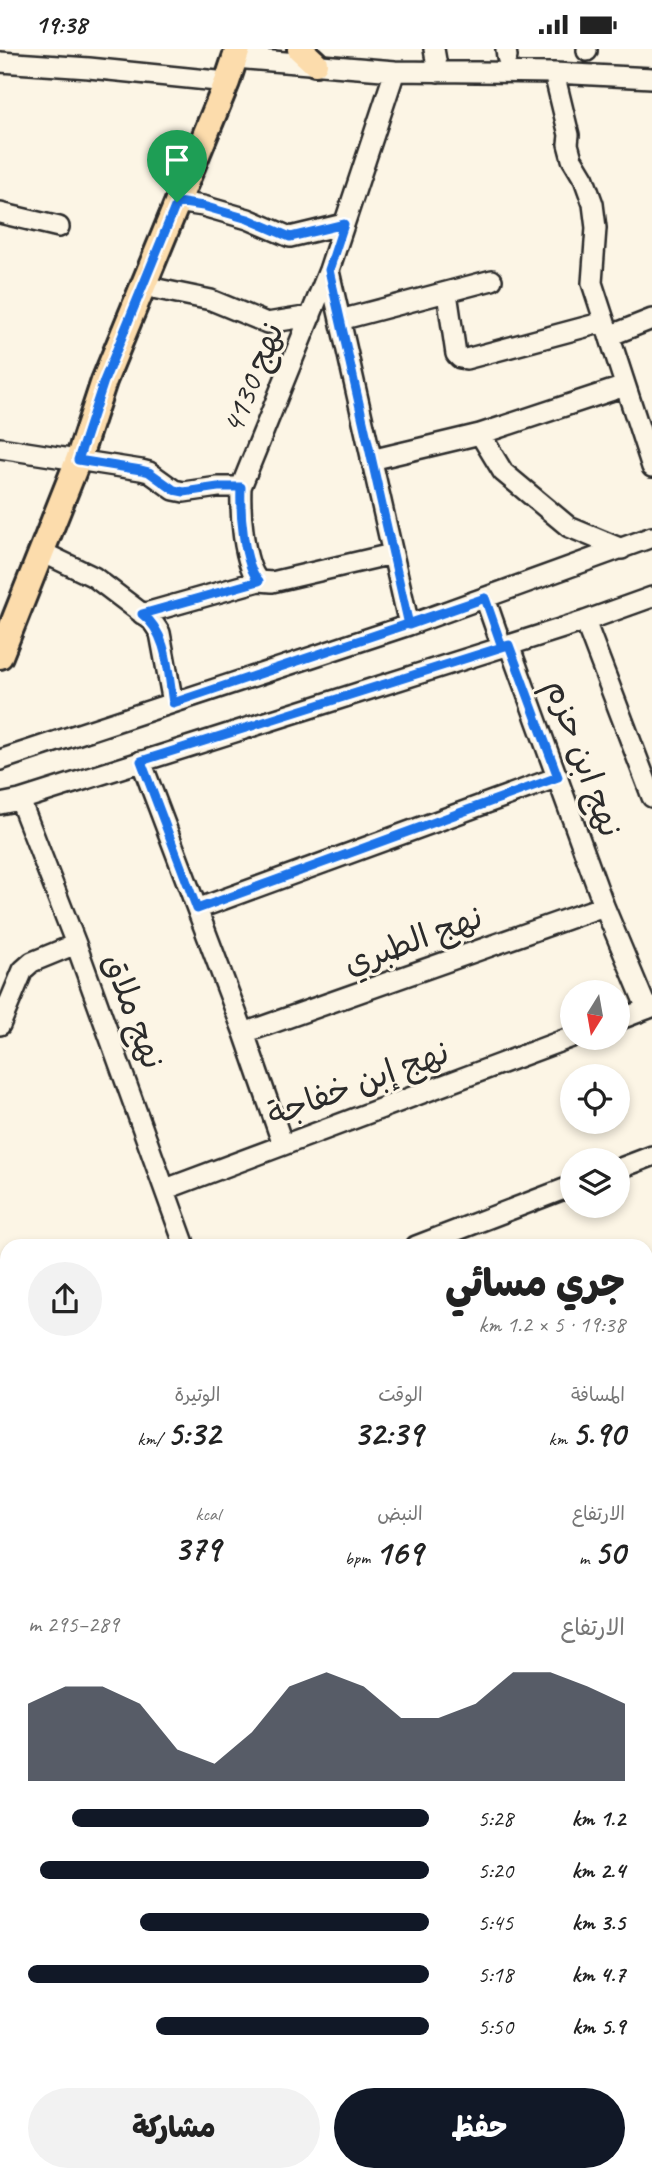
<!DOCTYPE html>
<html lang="ar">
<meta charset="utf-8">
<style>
body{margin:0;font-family:Caveat,"Playpen Sans Arabic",sans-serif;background:#f2f2f2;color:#222;direction:rtl;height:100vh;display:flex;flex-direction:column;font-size:26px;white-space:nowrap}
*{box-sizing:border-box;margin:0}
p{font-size:23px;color:#767676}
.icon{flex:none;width:38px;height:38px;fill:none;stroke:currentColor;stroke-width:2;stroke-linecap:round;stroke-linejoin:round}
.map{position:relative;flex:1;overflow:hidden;direction:ltr}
.drawer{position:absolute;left:0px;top:1190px;width:653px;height:943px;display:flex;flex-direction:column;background:#fff;border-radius:21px 21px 0 0;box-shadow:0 4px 10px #0003;direction:rtl}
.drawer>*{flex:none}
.needle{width:46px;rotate:191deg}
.buttons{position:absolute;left:560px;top:931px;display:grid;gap:14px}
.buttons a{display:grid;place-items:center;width:70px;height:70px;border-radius:50%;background:#fff;box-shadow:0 4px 10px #0003;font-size:35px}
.pin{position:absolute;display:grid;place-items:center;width:60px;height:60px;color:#fff;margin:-72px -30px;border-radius:50% 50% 50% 0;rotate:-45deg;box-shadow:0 0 7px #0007}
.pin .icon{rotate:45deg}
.round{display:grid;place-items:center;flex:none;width:74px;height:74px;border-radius:37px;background:#f2f2f2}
.head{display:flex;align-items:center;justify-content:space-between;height:119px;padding:0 28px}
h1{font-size:38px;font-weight:800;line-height:52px}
.figures{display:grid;grid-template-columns:repeat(3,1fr);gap:10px;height:119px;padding:7px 28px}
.figures div{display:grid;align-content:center}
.figures b{font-size:35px;font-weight:800}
.figures small{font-size:19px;font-weight:400}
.figures p{font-size:19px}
.chart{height:196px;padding:14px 28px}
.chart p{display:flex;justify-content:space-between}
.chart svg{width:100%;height:126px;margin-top:7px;fill:#111827;opacity:.7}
.cta{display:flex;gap:14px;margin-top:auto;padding:14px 28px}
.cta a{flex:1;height:80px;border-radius:42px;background:#111827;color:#fff;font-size:28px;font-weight:800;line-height:80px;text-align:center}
.cta a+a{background:#f2f2f2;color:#222}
ul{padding:0 28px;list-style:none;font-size:23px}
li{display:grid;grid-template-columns:112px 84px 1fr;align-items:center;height:52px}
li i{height:18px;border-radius:9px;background:#111827}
.status{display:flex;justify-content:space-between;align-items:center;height:49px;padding:0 35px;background:#fff;direction:ltr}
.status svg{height:19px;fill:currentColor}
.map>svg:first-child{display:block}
</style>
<div class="status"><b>19:38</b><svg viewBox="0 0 49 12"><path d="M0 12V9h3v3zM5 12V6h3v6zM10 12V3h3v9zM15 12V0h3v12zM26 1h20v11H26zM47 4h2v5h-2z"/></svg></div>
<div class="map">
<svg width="652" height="2133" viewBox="0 0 652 2133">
<rect width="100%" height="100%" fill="#fcf5e5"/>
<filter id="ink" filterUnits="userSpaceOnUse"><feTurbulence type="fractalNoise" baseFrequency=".0143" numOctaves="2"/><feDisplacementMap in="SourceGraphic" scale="14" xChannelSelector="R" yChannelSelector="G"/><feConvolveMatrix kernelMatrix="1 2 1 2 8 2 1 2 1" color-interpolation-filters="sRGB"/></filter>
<g filter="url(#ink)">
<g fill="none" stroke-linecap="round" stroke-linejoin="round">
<defs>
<path id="minor" d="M434,0L438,23
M506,0L507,8
M587,0V2
M235,9L395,22L554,24L652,29
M0,13L89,19L227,33
M554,24L569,86L568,95L572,110L584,130L593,155L596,179L592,234L652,418
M177,153L203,157L248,170L290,188L344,175
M0,164L59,178
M329,222L409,576
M143,237L211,251L267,274L311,267
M447,244L456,305L460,309L466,310L604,273
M340,271L492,231
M609,287L652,270
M480,385L625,337
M0,399L141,421L149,423L174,441L184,443L218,438H241
M371,411L480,385L503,423L569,478L622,500
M40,502L94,528L152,572L160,584L173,654
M392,505L272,533L259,532C243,516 240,461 241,438L329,221L395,22
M485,549L502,598
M142,565L259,532
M585,572L652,748
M509,596L604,857L647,960
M0,711L409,576L652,488
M141,712L244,984L283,1096
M20,751L76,895L185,1197
M0,755L20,751L585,572L652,548
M197,860L558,728
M618,971L652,958
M0,976L23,921L32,913L76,895
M244,984L604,857
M618,1120L652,1107
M166,1140L572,988
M416,1197L572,1137
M0,1228L7,1231
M646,1265L652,1263
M0,1334L7,1336
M0,1388L7,1390
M646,1420L652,1418
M646,1438L652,1441
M0,1534L7,1536
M646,1598L652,1601
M646,1643L652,1646
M0,1686L7,1689
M646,1790L652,1793
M0,1834L7,1811
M0,1910L7,1915
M0,1962L7,1961
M646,2050H652
M0,2120H7
M81,2126L82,2133
M371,2126L372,2133
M539,2126L540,2133"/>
<path id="major" d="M300,0L315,14
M0,607L78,411L104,332L227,33L238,0"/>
</defs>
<use href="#minor" stroke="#2b2b2b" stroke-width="24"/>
<use href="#major" stroke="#2b2b2b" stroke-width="30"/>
<use href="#minor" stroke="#fcf5e5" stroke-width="19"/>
<use href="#major" stroke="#fcdcac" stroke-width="24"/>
</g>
</g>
<g fill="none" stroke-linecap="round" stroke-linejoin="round" filter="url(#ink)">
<defs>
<path id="route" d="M177,153L203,157L248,170L290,188L344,175L329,221L409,576L485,549L502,598L509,596L558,728L197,860L141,712L502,598L485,549L173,654C168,624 168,584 142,565L259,532C243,516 240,461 241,438H218L184,443L174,441L149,423L141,421L78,411L104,332L177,153"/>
</defs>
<use href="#route" stroke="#fff" stroke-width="14"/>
<use href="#route" stroke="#1a73e8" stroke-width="9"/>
</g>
<g text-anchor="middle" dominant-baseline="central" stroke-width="6" stroke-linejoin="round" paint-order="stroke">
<g font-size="33" fill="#2b2b2b" stroke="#fcf5e5">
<text transform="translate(252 329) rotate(-68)">نهج 4130</text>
<text transform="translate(584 709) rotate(70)">نهج ابن حزم</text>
<text transform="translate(413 891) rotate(-20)">نهج الطبري</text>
<text transform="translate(134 962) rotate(70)">نهج ملاق</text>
<text transform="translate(358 1034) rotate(-20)">نهج إبن خفاجة</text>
</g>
</g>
</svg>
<div class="buttons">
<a><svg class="needle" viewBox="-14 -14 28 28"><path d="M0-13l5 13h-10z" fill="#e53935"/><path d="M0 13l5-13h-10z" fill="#767676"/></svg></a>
<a><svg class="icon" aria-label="locate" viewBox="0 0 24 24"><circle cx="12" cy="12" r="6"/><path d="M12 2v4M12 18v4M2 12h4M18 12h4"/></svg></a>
<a><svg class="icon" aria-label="layers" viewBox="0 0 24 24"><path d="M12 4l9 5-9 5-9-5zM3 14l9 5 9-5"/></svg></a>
</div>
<div class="pin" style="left:177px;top:153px;background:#1e9e55"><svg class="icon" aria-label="arrive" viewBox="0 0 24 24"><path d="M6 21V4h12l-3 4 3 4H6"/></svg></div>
<section class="drawer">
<div class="head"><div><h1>جري مسائي</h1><p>19:38 · 5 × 1.2 km</p></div><a class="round"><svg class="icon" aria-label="share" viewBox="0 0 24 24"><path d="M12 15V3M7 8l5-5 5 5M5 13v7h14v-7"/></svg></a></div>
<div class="figures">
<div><p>المسافة</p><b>5.90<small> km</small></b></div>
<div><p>الوقت</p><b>32:39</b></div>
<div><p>الوتيرة</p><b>5:32<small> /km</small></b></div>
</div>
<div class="figures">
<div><p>الارتفاع</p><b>50<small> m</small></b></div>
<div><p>النبض</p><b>169<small> bpm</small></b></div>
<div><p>kcal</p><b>379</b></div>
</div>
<div class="chart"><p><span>الارتفاع</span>289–295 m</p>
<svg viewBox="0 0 160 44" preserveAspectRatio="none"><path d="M0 44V17L10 11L20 11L30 17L40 33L50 38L60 27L70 11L80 6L90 11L100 22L110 22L120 17L130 6L140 6L150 11L160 17V44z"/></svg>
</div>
<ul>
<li><b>1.2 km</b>5:28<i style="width:89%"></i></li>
<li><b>2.4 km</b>5:20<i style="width:97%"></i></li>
<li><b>3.5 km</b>5:45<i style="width:72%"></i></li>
<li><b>4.7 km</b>5:18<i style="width:100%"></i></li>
<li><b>5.9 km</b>5:50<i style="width:68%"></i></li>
</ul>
<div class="cta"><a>حفظ</a><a>مشاركة</a></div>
</section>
</div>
